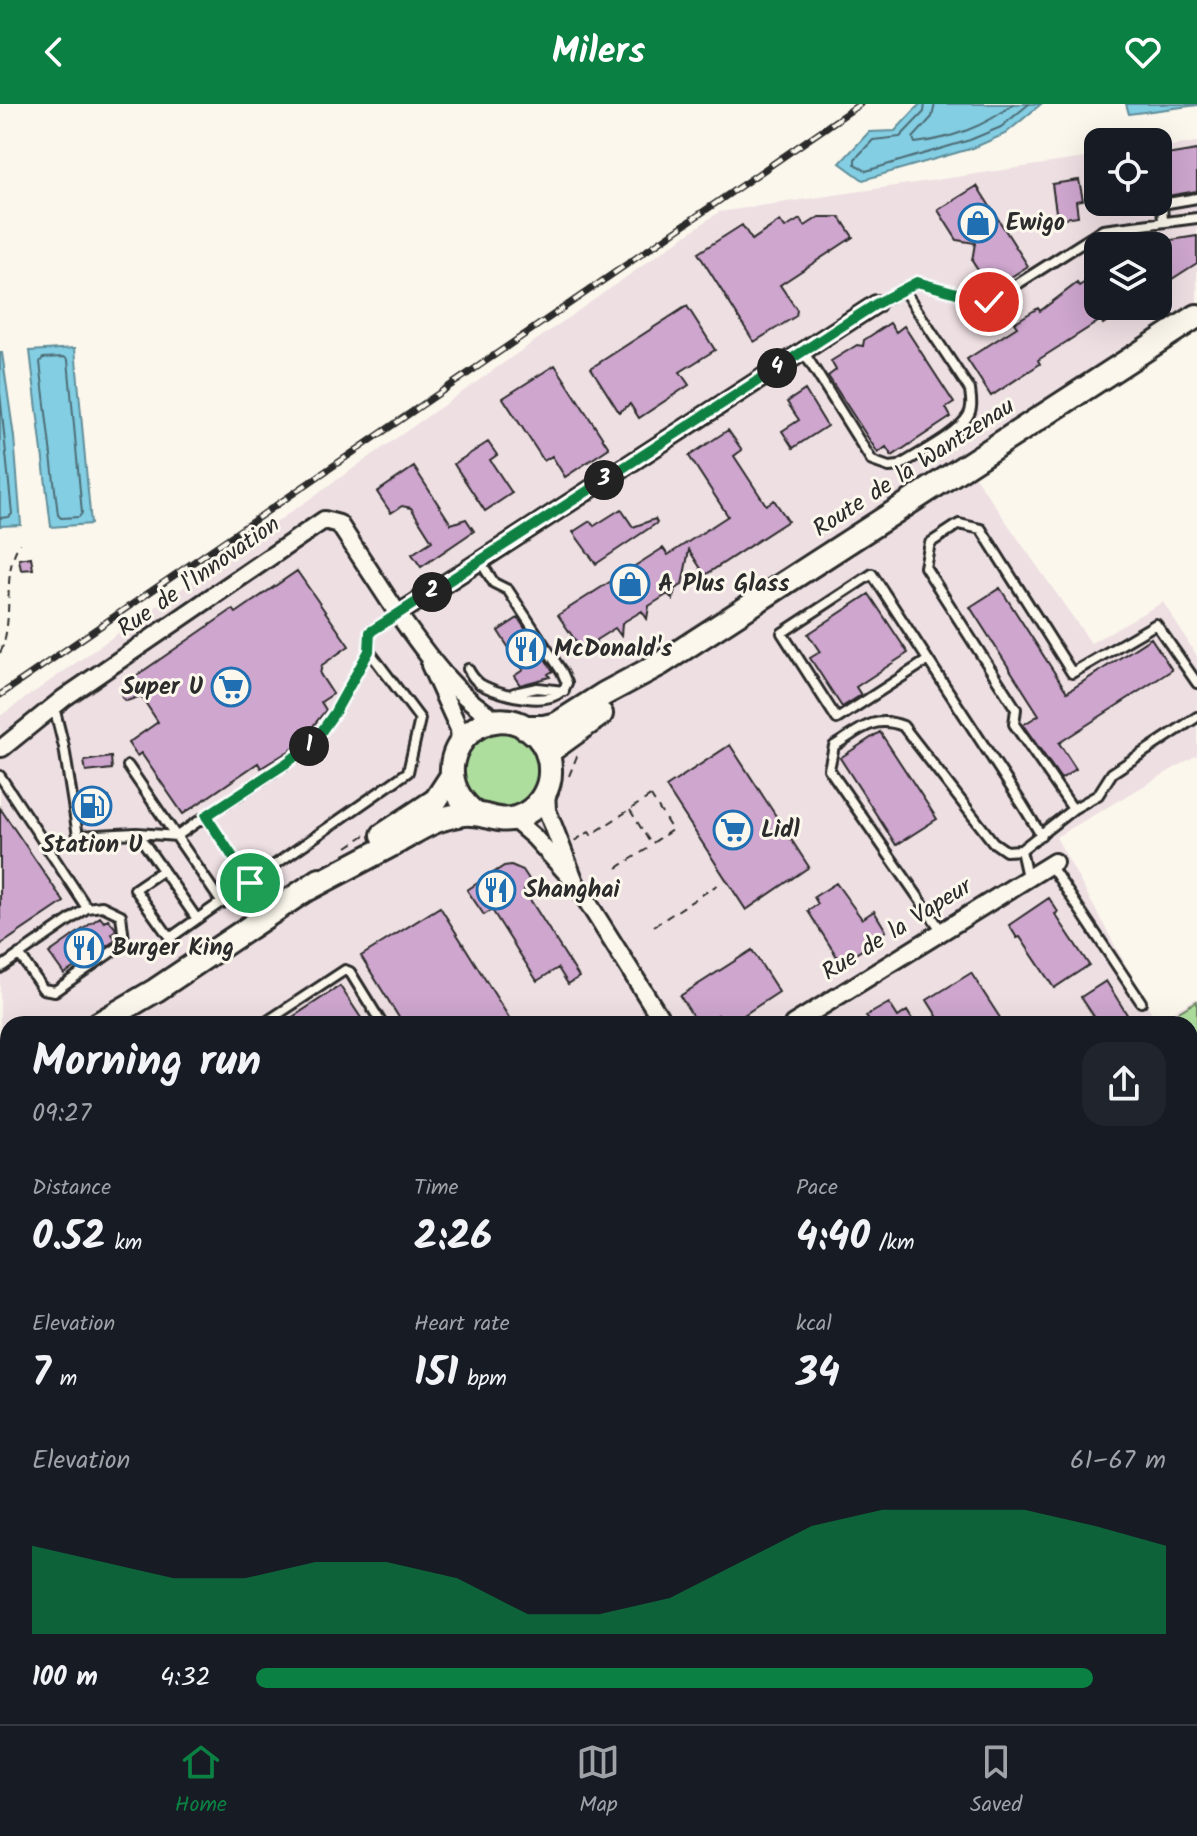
<!DOCTYPE html>
<meta charset="utf-8">
<style>
body{margin:0;font-family:Kalam,sans-serif;background:#20242c;color:#f1f3f6;height:100vh;display:flex;flex-direction:column;font-size:30px;white-space:nowrap}
*{box-sizing:border-box;margin:0}
p{font-size:26px;color:#9ea1a6}
.icon{flex:none;width:44px;height:44px;fill:none;stroke:currentColor;stroke-width:2;stroke-linecap:round;stroke-linejoin:round}
.map{position:relative;flex:1;overflow:hidden}
.details{position:absolute;left:0px;top:912px;width:1198px;height:708px;display:flex;flex-direction:column;background:#171b24;border-radius:24px 24px 0 0;box-shadow:0 8px 32px #0002}
.details>*{flex:none}
.tools{position:absolute;left:1084px;top:24px;display:grid;gap:16px}
.tools a{display:grid;place-items:center;width:88px;height:88px;border-radius:16px;background:#171b24;box-shadow:0 8px 32px #0002;font-size:40px}
.pin{position:absolute;display:grid;place-items:center;width:68px;height:68px;color:#fff;margin:-34px;border:4px solid #fff;border-radius:50%;box-shadow:0 2px 8px #0007}
.km{position:absolute;width:40px;height:40px;margin:-20px;border-radius:50%;background:#222;color:#fff;font-size:22px;line-height:40px;text-align:center}
.round{display:grid;place-items:center;flex:none;width:84px;height:84px;border-radius:24px;background:#20242c}
.overview{display:flex;align-items:center;justify-content:space-between;height:136px;padding:0 32px}
h1{font-size:44px;font-weight:700;line-height:60px}
.stats{display:grid;grid-template-columns:repeat(3,1fr);gap:12px;height:136px;padding:8px 32px}
.stats div{display:grid;align-content:center}
.stats b{font-size:40px;font-weight:700}
.stats small{font-size:22px;font-weight:400}
.stats p{font-size:22px}
.chart{height:224px;padding:16px 32px}
.chart p{display:flex;justify-content:space-between}
.chart svg{width:100%;height:144px;margin-top:8px;fill:#0b8043;opacity:.7}
ul{padding:0 32px;list-style:none;font-size:26px}
li{display:grid;grid-template-columns:128px 96px 1fr;align-items:center;height:60px}
li i{height:20px;border-radius:10px;background:#0b8043}
header{display:flex;justify-content:space-between;align-items:center;height:104px;padding:0 32px;background:#0b8043;color:#fff;font-size:36px;font-weight:700}
.menu{display:flex;justify-content:space-around;align-items:center;height:112px;border-top:2px solid #363941;background:#171b24;font-size:22px;color:#9ea1a6}
.menu a{display:grid;justify-items:center;gap:4px}
.menu .current{color:#0b8043}
.map>svg:first-child{display:block}
</style>
<header><svg class="icon" aria-label="back" viewBox="0 0 24 24"><path d="M15 5l-7 7 7 7"/></svg>Milers<svg class="icon" aria-label="heart" viewBox="0 0 24 24"><path d="M12 20l-8-8c-3-5 5-10 8-4 3-6 11-1 8 4z"/></svg></header>
<div class="map">
<svg width="1197" height="1620" viewBox="0 0 1197 1620">
<rect width="100%" height="100%" fill="#fbf7ec"/>
<filter id="ink" filterUnits="userSpaceOnUse"><feTurbulence type="fractalNoise" baseFrequency=".0125" numOctaves="2"/><feDisplacementMap in="SourceGraphic" scale="16" xChannelSelector="R" yChannelSelector="G"/><feConvolveMatrix kernelMatrix="1 2 1 2 8 2 1 2 1" color-interpolation-filters="sRGB"/></filter>
<g filter="url(#ink)">
<path fill="#eedfe3" fill-rule="evenodd" d="M1197,38V205L963,356L1091,539L1163,498L1197,552V651L1056,733L1156,917L1197,894V1618L440,1620L435,1612H1190V920H8V1612H111L98,1620H0V612L719,108L1098,52V98H1158V44ZM1098,142H1158V202H1098Z"/>
<path fill="#aede9e" stroke="#6c8464" stroke-width="2" d="M503,623L533,636L543,676C538,683 532,696 524,701C523,701 513,704 512,704C473,714 443,661 474,635C481,630 495,627 503,623Z
M1197,897V940L1190,929V920H1184L1177,909Z
M120,1612H248L253,1620H109Z"/>
<path fill="#83cee3" stroke="#608d99" stroke-width="2" d="M920,0H1041L1005,30L973,44L863,76L840,59L869,28L895,27Z
M1126,0H1197V1L1129,10Z
M75,244L91,420L51,423L30,247Z
M0,249H2L14,333L21,421L0,422Z"/>
<g fill="none" stroke-linecap="round" stroke-linejoin="round">
<path stroke="#4e6c75" stroke-width="2" d="M925,0L924,8L900,33L873,36L855,55V60L866,67L970,36L1001,23L1029,0
M935,0L932,13L913,34L915,39C950,35 986,22 1013,0
M64,253L68,256L82,409L79,413L61,414L58,411L40,258L43,254Z
M0,289L12,410L9,413L0,414"/>
</g>
<path fill="#cea6ce" stroke="#2b2b2b" stroke-width="2" d="M1197,46V87L1167,92L1160,52Z
M1079,76L1083,96L1076,97L1078,112L1057,115L1052,80Z
M977,82L1028,162L991,186L972,157L975,139L957,136L938,106Z
M819,113H840L853,133L780,181L797,206L796,212L754,238L698,149L742,121L752,136L780,117L785,124L800,115L805,122Z
M1197,132V159L1158,184V138Z
M1098,170V202H1130L1103,220L1101,216L1038,256L1040,260L991,292L967,255L1017,223L1014,219L1038,204L1040,207L1077,179L1079,182Z
M687,202L715,246L680,268L689,281L639,314L630,300L619,308L591,264Z
M890,219L896,228L904,222L954,299L946,304L951,313L892,352L886,343L878,349L828,272L836,266L831,257L857,241L863,242L864,236Z
M555,261L609,344L565,373L552,352L544,357L503,294Z
M805,286L827,322L793,344L782,327L799,316L787,298Z
M728,326L742,346L734,352L766,401L774,396L788,417L705,471L689,446L682,481L675,485L673,496L668,490L649,502L647,515L642,507L622,519L621,532L615,524L596,536L594,548L589,540L584,544L579,542L558,511L663,444L668,451L728,412L689,352Z
M488,338L497,351L490,356L512,389L485,407L454,360Z
M414,363L451,420L466,415L474,427L421,463L412,450L432,437L411,404L402,402L391,409L377,388Z
M621,405L633,423L655,415L657,419L596,460L573,428L590,417L594,422Z
M31,453L33,465L21,466L19,455Z
M297,467L349,542L322,561L320,570L333,590L321,598L326,606L297,642L261,664L258,659L183,710L141,649L137,652L128,639L158,618L141,592L127,597L122,594L121,586L130,576L233,505L236,509Z
M1000,484L1067,588L1151,534L1172,566L1059,639L1076,665L1061,675L1023,621L1039,611L970,503Z
M869,490L908,549L856,583L861,591L842,603L810,554L820,548L808,530Z
M518,514L553,567L548,570L550,573L520,581L514,572L523,566L498,527Z
M880,628L937,715L896,741L840,654Z
M730,641L809,763L746,806L666,683Z
M111,653L112,665L86,668L84,657Z
M109,693L110,706L82,709L80,696Z
M0,704L64,798L0,841Z
M511,761L523,766L532,780L524,786L579,873L568,880L558,864L537,877L492,806L484,811L467,786L504,762Z
M836,779L862,815L874,807L886,827L874,834L876,837L841,859L808,807L818,800L814,793Z
M1049,794L1058,808L1055,810L1089,861L1054,884L1020,833L1017,834L1009,821Z
M440,803L513,920H403L361,852Z
M100,813L104,818L108,815L116,825L112,830L116,836L64,870L49,849Z
M752,846L779,888L730,920H724L718,911L705,920H698L680,892Z
M971,869L1004,920H942L927,896Z
M1106,877L1133,920H1099L1081,893Z
M340,882L365,920H282Z
M889,899L898,913L907,907L915,920H871L866,912Z"/>
<g fill="none" stroke-linecap="round" stroke-linejoin="round">
<defs>
<path id="service" d="M1163,118L1162,100L1197,94
M876,200L917,178L989,198L1103,126L1197,114
M803,247L872,357L889,363L899,362C917,350 958,330 968,312C973,304 971,295 970,286L903,185
M928,556L837,615L782,529L872,470L1022,700L1041,731
M468,565C471,571 475,576 480,580C499,591 557,607 567,579L562,568L508,486L494,479L480,457
M514,589L537,584L564,587
M54,603L64,643L78,732L137,729L177,732L206,712
M128,662L222,799
M0,672L87,804L0,864
M1073,705L1098,691L1112,669L1197,613
M137,729L197,815L408,668L420,615L369,547
M1048,762L1054,767L1141,898
M163,766L135,785L170,834L197,815
M1027,773L1021,746L1073,705L1014,620L1016,605L925,463L930,439L959,420L981,425L1072,569L1156,520L1197,579
M250,779L206,712L288,658L314,638L335,608L369,547L370,528L398,510
M941,826L829,665L834,642C859,627 873,610 903,622L993,738L1006,747L1021,746
M19,850L43,885L55,887L120,842L124,836L121,811L102,802L87,804
M263,920L345,866L350,868L382,920
M647,920L659,913
M0,954L8,966"/>
<path id="minor" d="M430,561L459,625L460,638
M499,617C456,593 426,550 398,510L876,200
M2,644L64,594L324,416L339,420L398,510
M546,687L547,706L575,778L664,920
M513,715L534,733L571,774
M793,920L1054,758
M1190,1169L1197,1165
M0,1431L8,1426
M445,1612L450,1620
M1112,1612L1117,1620
M491,1620L504,1612"/>
<path id="secondary" d="M524,623H544L557,620L604,590L660,560L1197,212
M547,649L601,610
M383,731L436,696L451,673
M308,785C338,769 369,753 399,737C413,729 427,719 442,715C452,712 463,709 472,710C493,711 502,722 525,710C541,701 551,683 550,665C550,653 545,641 537,632C488,583 413,660 476,710
M98,920L156,886L320,776
M0,1001L8,996"/>
</defs>
<use href="#service" stroke="#2b2b2b" stroke-width="14"/>
<use href="#minor" stroke="#2b2b2b" stroke-width="22"/>
<use href="#secondary" stroke="#2b2b2b" stroke-width="28"/>
<path stroke="#2b2b2b" stroke-width="2" stroke-dasharray="8 6" stroke-linecap="butt" d="M0,549C16,514 0,469 20,439
M569,672L577,652
M630,706L651,740L672,726L651,692
M574,737L589,728L591,731L655,689
M347,743L365,731
M617,764L647,745
M654,822L717,781"/>
<use href="#service" stroke="#fbf7ec" stroke-width="8"/>
<use href="#minor" stroke="#fbf7ec" stroke-width="16"/>
<use href="#secondary" stroke="#fbf7ec" stroke-width="22"/>
<defs>
<path id="rail" d="M0,591L860,0"/>
</defs>
<use href="#rail" stroke="#2b2b2b" stroke-width="7"/>
<use href="#rail" stroke="#fbf7ec" stroke-width="4" stroke-dasharray="12" stroke-linecap="butt"/>
</g>
</g>
<g fill="none" stroke-linecap="round" stroke-linejoin="round" filter="url(#ink)">
<defs>
<path id="route" d="M250,779L206,712L288,658L314,638L335,608L369,547L370,528L876,200L917,178L989,198"/>
</defs>
<use href="#route" stroke="#fff" stroke-width="16"/>
<use href="#route" stroke="#0b8043" stroke-width="10"/>
</g>
<defs>
<symbol id="shop-ring" viewBox="-11 -11 22 22"><circle r="9.5" fill="#fbf7ec" stroke="#1f6fb2" stroke-width="1.5"/><path d="M-5-2.5h2.3a2.7 3.5 0 0 1 5.4 0H5L5.5 6h-11ZM-1.5-2.5h3a1.5 2.3 0 0 0-3 0Z" fill="#1f6fb2"/></symbol>
<symbol id="restaurant-ring" viewBox="-11 -11 22 22"><circle r="9.5" fill="#fbf7ec" stroke="#1f6fb2" stroke-width="1.5"/><path d="M-5-6h1v4h1v-4h1v4h1v-4h1v5L-1.5 .5V6h-2V.5L-5-1ZM5-6V6H3V1.5H1.5Q1.5-4 5-6Z" fill="#1f6fb2"/></symbol>
<symbol id="supermarket-ring" viewBox="-11 -11 22 22"><circle r="9.5" fill="#fbf7ec" stroke="#1f6fb2" stroke-width="1.5"/><path d="M-6-5.5h2.5l.6 2H6L4.5 2H-2.5L-4.4-4H-6ZM-1.5 3.2a1.3 1.3 0 1 0 .1 0ZM3 3.2a1.3 1.3 0 1 0 .1 0Z" fill="#1f6fb2"/></symbol>
<symbol id="fuel-ring" viewBox="-11 -11 22 22"><circle r="9.5" fill="#fbf7ec" stroke="#1f6fb2" stroke-width="1.5"/><path d="M-5.5-6h7V0h2V4h1.3V-2.5L3-4.5l.8-.8L6-3V5H2.5V1h-1V6h-7ZM-4.2-4.7v3.2H.2V-4.7Z" fill="#1f6fb2"/></symbol>
</defs>
<g fill-rule="evenodd">
<use href="#shop-ring" x="956" y="97" width="44" height="44"/>
<use href="#shop-ring" x="608" y="458" width="44" height="44"/>
<use href="#restaurant-ring" x="504" y="523" width="44" height="44"/>
<use href="#supermarket-ring" x="209" y="561" width="44" height="44"/>
<use href="#fuel-ring" x="70" y="680" width="44" height="44"/>
<use href="#supermarket-ring" x="711" y="704" width="44" height="44"/>
<use href="#restaurant-ring" x="474" y="764" width="44" height="44"/>
<use href="#restaurant-ring" x="62" y="822" width="44" height="44"/>
</g>
<g text-anchor="middle" dominant-baseline="central" stroke-width="6" stroke-linejoin="round" paint-order="stroke">
<g font-size="24" font-weight="bold" fill="#2b2b2b" stroke="#fbf7ec" text-anchor="start">
<text x="1006" y="119">Ewigo</text>
<text x="658" y="480">A Plus Glass</text>
<text x="554" y="545">McDonald's</text>
<text x="203" y="583" text-anchor="end">Super U</text>
<text x="761" y="726">Lidl</text>
<text x="92" y="741" text-anchor="middle">Station U</text>
<text x="524" y="786">Shanghai</text>
<text x="112" y="844">Burger King</text>
</g>
<g font-size="24" fill="#2b2b2b" stroke="#fbf7ec">
<text transform="translate(914 364) rotate(-33)">Route de la Wantzenau</text>
<text transform="translate(199 473) rotate(-35)">Rue de l'Innovation</text>
<text transform="translate(897 826) rotate(-32)">Rue de la Vapeur</text>
</g>
</g>
</svg>
<div class="tools">
<a><svg class="icon" aria-label="locate" viewBox="0 0 24 24"><circle cx="12" cy="12" r="6"/><path d="M12 2v4M12 18v4M2 12h4M18 12h4"/></svg></a>
<a><svg class="icon" aria-label="layers" viewBox="0 0 24 24"><path d="M12 4l9 5-9 5-9-5zM3 14l9 5 9-5"/></svg></a>
</div>
<div class="pin" style="left:250px;top:779px;background:#1e9e55"><svg class="icon" aria-label="arrive" viewBox="0 0 24 24"><path d="M6 21V4h12l-3 4 3 4H6"/></svg></div>
<div class="pin" style="left:989px;top:198px;background:#d93025"><svg class="icon" aria-label="check" viewBox="0 0 24 24"><path d="M5 12l5 5 9-10"/></svg></div>
<b class="km" style="left:309px;top:642px">1</b>
<b class="km" style="left:432px;top:488px">2</b>
<b class="km" style="left:604px;top:376px">3</b>
<b class="km" style="left:777px;top:264px">4</b>
<section class="details">
<div class="overview"><div><h1>Morning run</h1><p>09:27</p></div><a class="round"><svg class="icon" aria-label="share" viewBox="0 0 24 24"><path d="M12 15V3M7 8l5-5 5 5M5 13v7h14v-7"/></svg></a></div>
<div class="stats">
<div><p>Distance</p><b>0.52<small> km</small></b></div>
<div><p>Time</p><b>2:26</b></div>
<div><p>Pace</p><b>4:40<small> /km</small></b></div>
</div>
<div class="stats">
<div><p>Elevation</p><b>7<small> m</small></b></div>
<div><p>Heart rate</p><b>151<small> bpm</small></b></div>
<div><p>kcal</p><b>34</b></div>
</div>
<div class="chart"><p><span>Elevation</span>61–67 m</p>
<svg viewBox="0 0 160 44" preserveAspectRatio="none"><path d="M0 44V17L10 22L20 27L30 27L40 22L50 22L60 27L70 38L80 38L90 33L100 22L110 11L120 6L130 6L140 6L150 11L160 17V44z"/></svg>
</div>
<ul>
<li><b>100 m</b>4:32<i style="width:92%"></i></li>
</ul>
</section>
</div>
<nav class="menu">
<a class="current"><svg class="icon" aria-label="home" viewBox="0 0 24 24"><path d="M3 11l9-7 9 7M6 9v11h12V9"/></svg>Home</a>
<a><svg class="icon" aria-label="map" viewBox="0 0 24 24"><path d="M3 6l6-2 6 2 6-2v14l-6 2-6-2-6 2zM9 4v14M15 6v14"/></svg>Map</a>
<a><svg class="icon" aria-label="saved" viewBox="0 0 24 24"><path d="M7 4h10v16l-5-4-5 4z"/></svg>Saved</a>
</nav>
